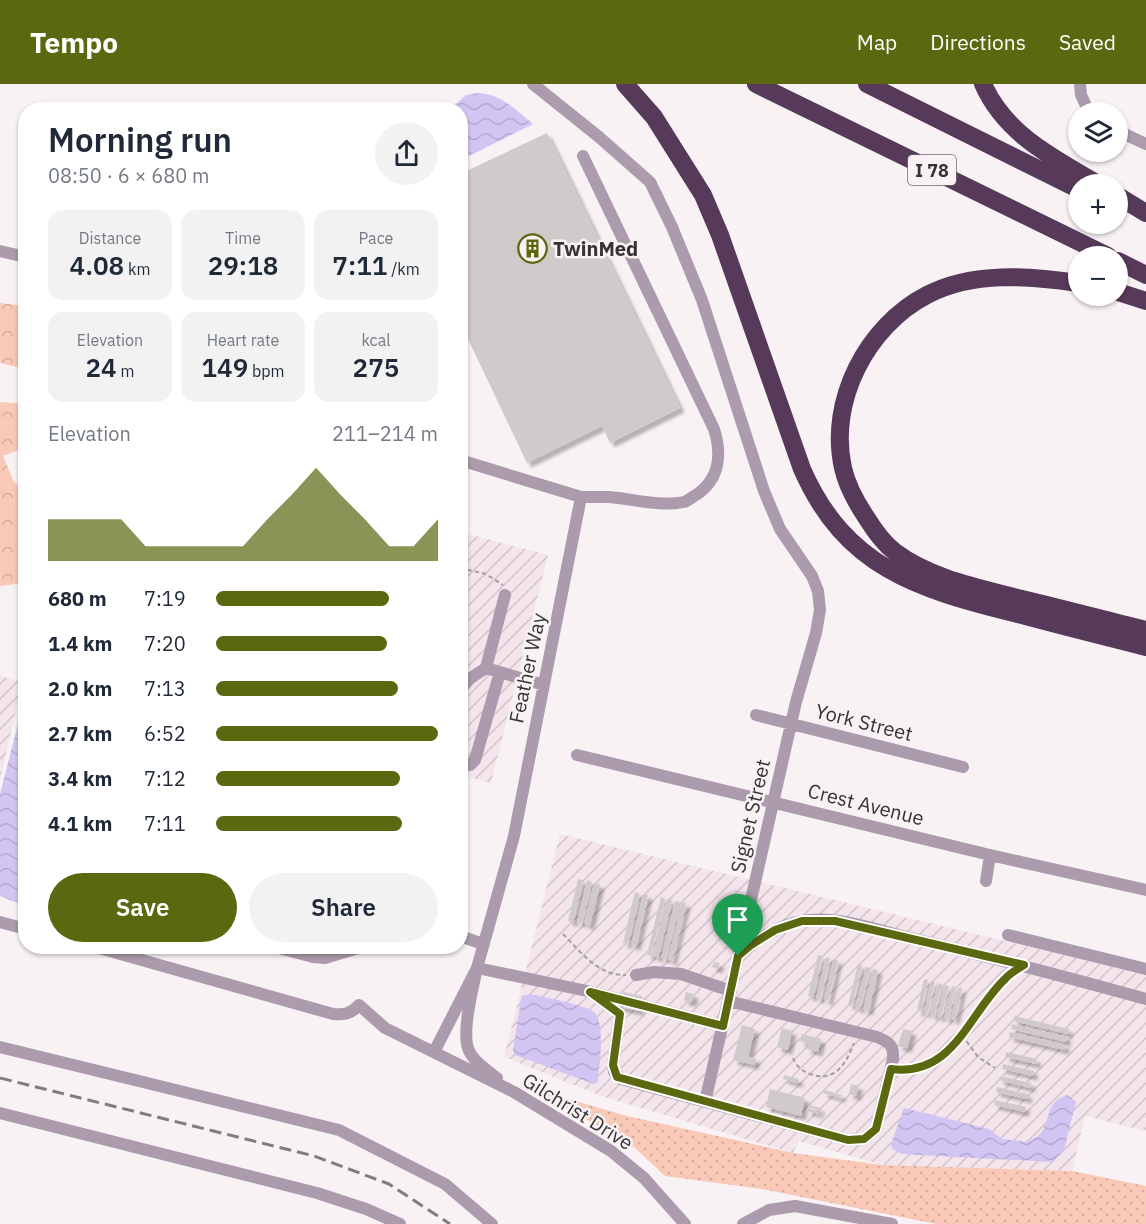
<!DOCTYPE html>
<meta charset="utf-8">
<style>
body{margin:0;font-family:"IBM Plex Sans",sans-serif;background:#f2f2f3;color:#1f2937;height:100vh;display:flex;flex-direction:column;font-size:22px;white-space:nowrap}
*{box-sizing:border-box;margin:0}
p{font-size:20px;color:#747a83}
.icon{flex:none;width:33px;height:33px;fill:none;stroke:currentColor;stroke-width:2;stroke-linecap:round;stroke-linejoin:round}
.map{position:relative;flex:1;overflow:hidden}
.side{position:absolute;left:18px;top:18px;width:450px;height:852px;display:flex;flex-direction:column;background:#fff;border-radius:24px;box-shadow:0 2px 4px #0004}
.side>*{flex:none}
.tools{position:absolute;left:1068px;top:18px;display:grid;gap:12px}
.tools a{display:grid;place-items:center;width:60px;height:60px;border-radius:50%;background:#fff;box-shadow:0 2px 4px #0004;font-size:30px}
.pin{position:absolute;display:grid;place-items:center;width:51px;height:51px;color:#fff;margin:-62px -26px;border-radius:50% 50% 50% 0;rotate:-45deg;box-shadow:0 0 6px #0007}
.pin .icon{rotate:45deg}
.round{display:grid;place-items:center;flex:none;width:63px;height:63px;border-radius:32px;background:#f2f2f3}
.summary{display:flex;align-items:center;justify-content:space-between;height:102px;padding:0 30px}
h1{font-size:33px;font-weight:600;line-height:45px}
.figures{display:grid;grid-template-columns:repeat(3,1fr);gap:9px;height:102px;padding:6px 30px}
.figures div{display:grid;align-content:center;border-radius:15px;background:#f2f2f3;text-align:center}
.figures b{font-size:26px;font-weight:600}
.figures small{font-size:16px;font-weight:400}
.figures p{font-size:16px}
.chart{height:168px;padding:12px 30px}
.chart p{display:flex;justify-content:space-between}
.chart svg{width:100%;height:108px;margin-top:6px;fill:#5b680f;opacity:.7}
.button{display:flex;gap:12px;margin-top:auto;padding:12px 30px}
.button a{flex:1;height:69px;border-radius:36px;background:#5b680f;color:#fff;font-size:24px;font-weight:600;line-height:69px;text-align:center}
.button a+a{background:#f2f2f3;color:#1f2937}
ul{padding:0 30px;list-style:none;font-size:20px}
li{display:grid;grid-template-columns:96px 72px 1fr;align-items:center;height:45px}
li i{height:15px;border-radius:8px;background:#5b680f}
header{display:flex;align-items:center;gap:36px;box-sizing:border-box;height:84px;padding:0 30px;background:#5b680f;color:#fff}
header strong{font-size:28px}
nav{display:flex;gap:33px;margin-inline-start:auto;font-size:21px}
.map>svg:first-child{display:block}
</style>
<header>
<strong>Tempo</strong>
<nav><a>Map</a><a>Directions</a><a>Saved</a></nav>
</header>
<div class="map">
<svg width="1146" height="1140" viewBox="0 0 1146 1140">
<defs>
<pattern id="industrial-furrows" width="10" height="10" patternUnits="userSpaceOnUse" patternTransform="scale(1.5)"><rect width="10" height="10" fill="#f3e5eb"/><path d="M-1 1l2-2M0 10L10 0M9 11l2-2" fill="none" stroke="#d1c5ca"/></pattern>
<pattern id="grass-dots" width="8" height="8" patternUnits="userSpaceOnUse" patternTransform="scale(1.5)"><rect width="8" height="8" fill="#f9c8b6"/><path d="M2 2h.1M6 6h.1" fill="none" stroke="#d6ac9d" stroke-width="1.8" stroke-linecap="round"/></pattern>
<pattern id="forest-crowns" width="20" height="18" patternUnits="userSpaceOnUse" patternTransform="scale(1.5)"><rect width="20" height="18" fill="#f9c8b6"/><path d="M2 6a3 3 0 1 1 6 0M12 15a3 3 0 1 1 6 0" fill="none" stroke="#d6ac9d"/></pattern>
<pattern id="water-waves" width="16" height="10" patternUnits="userSpaceOnUse" patternTransform="scale(1.5)"><rect width="16" height="10" fill="#d2c4f3"/><path d="M0 5q4-4 8 0t8 0" fill="none" stroke="#b5a9d1"/></pattern>
<filter id="shadow"><feDropShadow dx="4.5" dy="4.5" stdDeviation="1.5" flood-color="#0004"/></filter>
</defs>
<rect width="100%" height="100%" fill="#f8f2f5"/>
<path fill="url(#industrial-furrows)" d="M460,448L548,471L491,699L461,691Z
M0,592L23,598L0,695Z
M560,750L1146,891V1047L1085,1032L1072,1087L882,1081L799,1057L793,1069L601,1012L504,973Z"/>
<path fill="url(#grass-dots)" d="M534,1005L627,1032L793,1069L882,1081L1072,1087L1146,1102V1140H936L762,1105L665,1092L634,1063Z"/>
<path fill="url(#forest-crowns)" d="M0,219L25,222V285L0,279Z
M0,318L26,320L25,364L3,372L14,398L25,408V499L0,502Z"/>
<path fill="url(#water-waves)" d="M478,9C501,10 516,26 533,40L461,76L460,26L450,25L466,11Z
M23,620H26V817L20,820L0,812V710Z
M530,910C543,913 586,921 594,928C606,940 599,981 598,998L594,1000L515,971L513,966L521,915L522,912Z
M1067,1011L1076,1018L1064,1066L1052,1078L902,1070L892,1065L891,1060L904,1024L989,1045L1002,1055L1028,1058C1031,1056 1037,1053 1040,1050C1052,1035 1044,1019 1067,1011Z"/>
<path fill="#d1cacb" filter="url(#shadow)" d="M547,49L680,324L610,359L602,342L527,379L460,238V90Z
M578,795L583,796L573,838L568,837Z
M587,796L592,798L582,839L577,838Z
M594,799L600,800L590,841L584,840Z
M635,808L640,810L628,860L623,859Z
M643,810L648,811L636,862L631,861Z
M661,813L665,815L651,872L647,871Z
M667,815L672,816L658,874L653,872Z
M675,817L680,818L666,875L661,874Z
M682,818L686,819L672,877L668,876Z
M818,871L822,872L813,913L808,912Z
M826,873L830,874L820,915L816,914Z
M834,875L838,876L828,917L824,916Z
M714,878L720,879L718,885L712,883Z
M858,880L862,881L852,922L848,921Z
M866,883L870,884L860,925L855,924Z
M873,885L878,886L868,927L863,926Z
M924,895L928,896L921,928L917,927Z
M931,897L935,898L927,930L924,929Z
M938,899L942,900L934,932L930,931Z
M945,901L949,902L941,933H937Z
M952,902L956,903L948,935L944,934Z
M958,904H962L955,936L951,935Z
M623,908L642,912L639,927L619,923Z
M686,908L694,910L692,918L684,917Z
M1014,932L1069,945L1068,950L1013,937Z
M1012,940L1067,953L1066,958L1011,945Z
M742,941L755,945L748,973L756,974L754,981L733,976Z
M782,944L792,947L788,966L777,963Z
M903,945L912,947L907,964L898,962Z
M1010,948L1066,961L1064,966L1009,953Z
M802,950L821,955L818,968L807,965L808,960L800,957Z
M1006,968L1037,975L1036,980L1005,973Z
M1003,980L1034,987L1033,992L1002,985Z
M784,991L799,995L798,999L783,995Z
M1000,992L1031,999L1030,1004L999,996Z
M851,1000L859,1002L856,1012L849,1010Z
M997,1003L1028,1010L1027,1015L996,1008Z
M770,1005L805,1014L801,1032L766,1023Z
M824,1006L842,1011L841,1014L823,1009Z
M995,1016L1026,1023L1024,1028L994,1021Z
M809,1021L820,1024V1027L808,1023Z
M808,1024L819,1028V1030L807,1027Z"/>
<g fill="none" stroke-linecap="round" stroke-linejoin="round">
<path stroke="#a4a0a2" stroke-width="2" stroke-dasharray="4.5 3" stroke-linecap="butt" d="M460,484L486,490L503,501
M563,850C581,868 598,892 626,891
M962,951L978,973L995,984
M793,974C796,982 802,987 810,990C835,999 846,980 854,959
M901,986C943,987 965,946 988,916C994,907 1001,897 1009,891"/>
<path stroke="#ab9bac" stroke-width="12" d="M533,0L599,53L650,98L672,143L702,216L764,407L780,445L812,492L818,507L820,526L816,549L796,618L705,1018
M1080,0L1081,11L1089,28
M1118,47L1146,60
M0,167L26,173
M581,413C591,413 600,413 609,413C634,415 660,423 684,418C688,417 692,413 696,411C720,395 722,370 714,345L583,72
M505,511L486,584L544,601
M460,611C464,596 474,592 486,584
M756,631L963,683
M577,671L990,771L1146,806
M460,680L470,681L475,676L500,588
M986,797L990,771
M0,838L26,845
M1008,851L1146,885
M460,852L483,860
M92,862L333,930C344,931 351,930 359,921L385,944L514,1008L611,1067L644,1094L685,1140
M271,862L313,873L325,874L365,862
M738,872C756,856 778,841 802,837C836,831 873,845 906,853C986,872 1066,893 1146,915
M636,891L654,888L681,890L731,907
M590,908L620,929L613,981L614,988L621,995L848,1056L864,1055L876,1045L893,975C894,961 889,958 877,953L728,917
M0,963L339,1046L445,1100L492,1140
M434,968L477,884L514,752L581,413L460,376
M497,994C487,986 472,977 468,964C462,946 473,903 477,884L587,907L723,942
M0,1029L317,1109L366,1125L400,1140
M743,1140L769,1126L795,1122L892,1140"/>
<path stroke="#57395a" stroke-width="18" d="M625,0L654,33L703,111L720,151L802,385C845,483 917,505 1014,529C1058,541 1102,552 1146,563
M756,0L1108,172
M867,0L1078,105
M983,0C1005,50 1053,74 1098,100
M1118,112L1146,129
M1118,177L1146,191
M1078,199C1029,192 973,187 927,211C867,242 828,317 843,384C847,402 856,418 866,433C874,446 883,459 895,468C931,495 980,504 1022,515C1064,525 1105,536 1146,546
M1118,208L1146,217"/>
<path stroke="#817d7e" stroke-width="3" stroke-dasharray="12 6" stroke-linecap="butt" d="M0,994L314,1072L389,1100L450,1140"/>
</g>
<g fill="none" stroke-linecap="round" stroke-linejoin="round">
<defs>
<path id="route" d="M802,837H835L1024,881C1018,885 1010,889 1005,895C968,930 954,993 891,985L876,1045L864,1055L848,1056L617,993L613,981L620,930L590,908L723,942L738,872L751,861L775,846Z"/>
</defs>
<use href="#route" stroke="#fff" stroke-width="12"/>
<use href="#route" stroke="#5b680f" stroke-width="8"/>
</g>
<defs>
<symbol id="building-ring" viewBox="-11 -11 22 22"><circle r="9.5" fill="#f8f2f5" stroke="#5b680f" stroke-width="1.5"/><path d="M-4-6H4V6H1V3H-1V6H-4ZM-2.5-4.3h1.7v1.8h-1.7ZM.8-4.3h1.7v1.8H.8ZM-2.5-1h1.7V.8h-1.7ZM.8-1h1.7V.8H.8Z" fill="#5b680f"/></symbol>
</defs>
<g fill-rule="evenodd">
<use href="#building-ring" x="516" y="148" width="33" height="33"/>
</g>
<g text-anchor="middle" dominant-baseline="central" stroke-width="5" stroke-linejoin="round" paint-order="stroke">
<rect fill="#f8f2f5" stroke="#706c6e" stroke-width="1.5" x="908" y="71" width="48" height="30" rx="4.5"/>
<g font-size="18" font-weight="bold" fill="#363334">
<text x="932" y="86">I 78</text>
</g>
<g font-size="20" font-weight="bold" fill="#363334" stroke="#f8f2f5" text-anchor="start">
<text x="553" y="164">TwinMed</text>
</g>
<g font-size="20" fill="#363334" stroke="#f8f2f5">
<text transform="translate(527 584) rotate(-78)">Feather Way</text>
<text transform="translate(864 638) rotate(14)">York Street</text>
<text transform="translate(866 720) rotate(14)">Crest Avenue</text>
<text transform="translate(750 732) rotate(-77)">Signet Street</text>
<text transform="translate(578 1027) rotate(32)">Gilchrist Drive</text>
</g>
</g>
</svg>
<div class="tools">
<a><svg class="icon" aria-label="layers" viewBox="0 0 24 24"><path d="M12 4l9 5-9 5-9-5zM3 14l9 5 9-5"/></svg></a>
<a>+</a>
<a>−</a>
</div>
<div class="pin" style="left:738px;top:872px;background:#1e9e55"><svg class="icon" aria-label="arrive" viewBox="0 0 24 24"><path d="M6 21V4h12l-3 4 3 4H6"/></svg></div>
<section class="side">
<div class="summary"><div><h1>Morning run</h1><p>08:50 · 6 × 680 m</p></div><a class="round"><svg class="icon" aria-label="share" viewBox="0 0 24 24"><path d="M12 15V3M7 8l5-5 5 5M5 13v7h14v-7"/></svg></a></div>
<div class="figures">
<div><p>Distance</p><b>4.08<small> km</small></b></div>
<div><p>Time</p><b>29:18</b></div>
<div><p>Pace</p><b>7:11<small> /km</small></b></div>
</div>
<div class="figures">
<div><p>Elevation</p><b>24<small> m</small></b></div>
<div><p>Heart rate</p><b>149<small> bpm</small></b></div>
<div><p>kcal</p><b>275</b></div>
</div>
<div class="chart"><p><span>Elevation</span>211–214 m</p>
<svg viewBox="0 0 160 44" preserveAspectRatio="none"><path d="M0 44V27L10 27L20 27L30 27L40 38L50 38L60 38L70 38L80 38L90 27L100 17L110 6L120 17L130 27L140 38L150 38L160 27V44z"/></svg>
</div>
<ul>
<li><b>680 m</b>7:19<i style="width:78%"></i></li>
<li><b>1.4 km</b>7:20<i style="width:77%"></i></li>
<li><b>2.0 km</b>7:13<i style="width:82%"></i></li>
<li><b>2.7 km</b>6:52<i style="width:100%"></i></li>
<li><b>3.4 km</b>7:12<i style="width:83%"></i></li>
<li><b>4.1 km</b>7:11<i style="width:84%"></i></li>
</ul>
<div class="button"><a>Save</a><a>Share</a></div>
</section>
</div>
